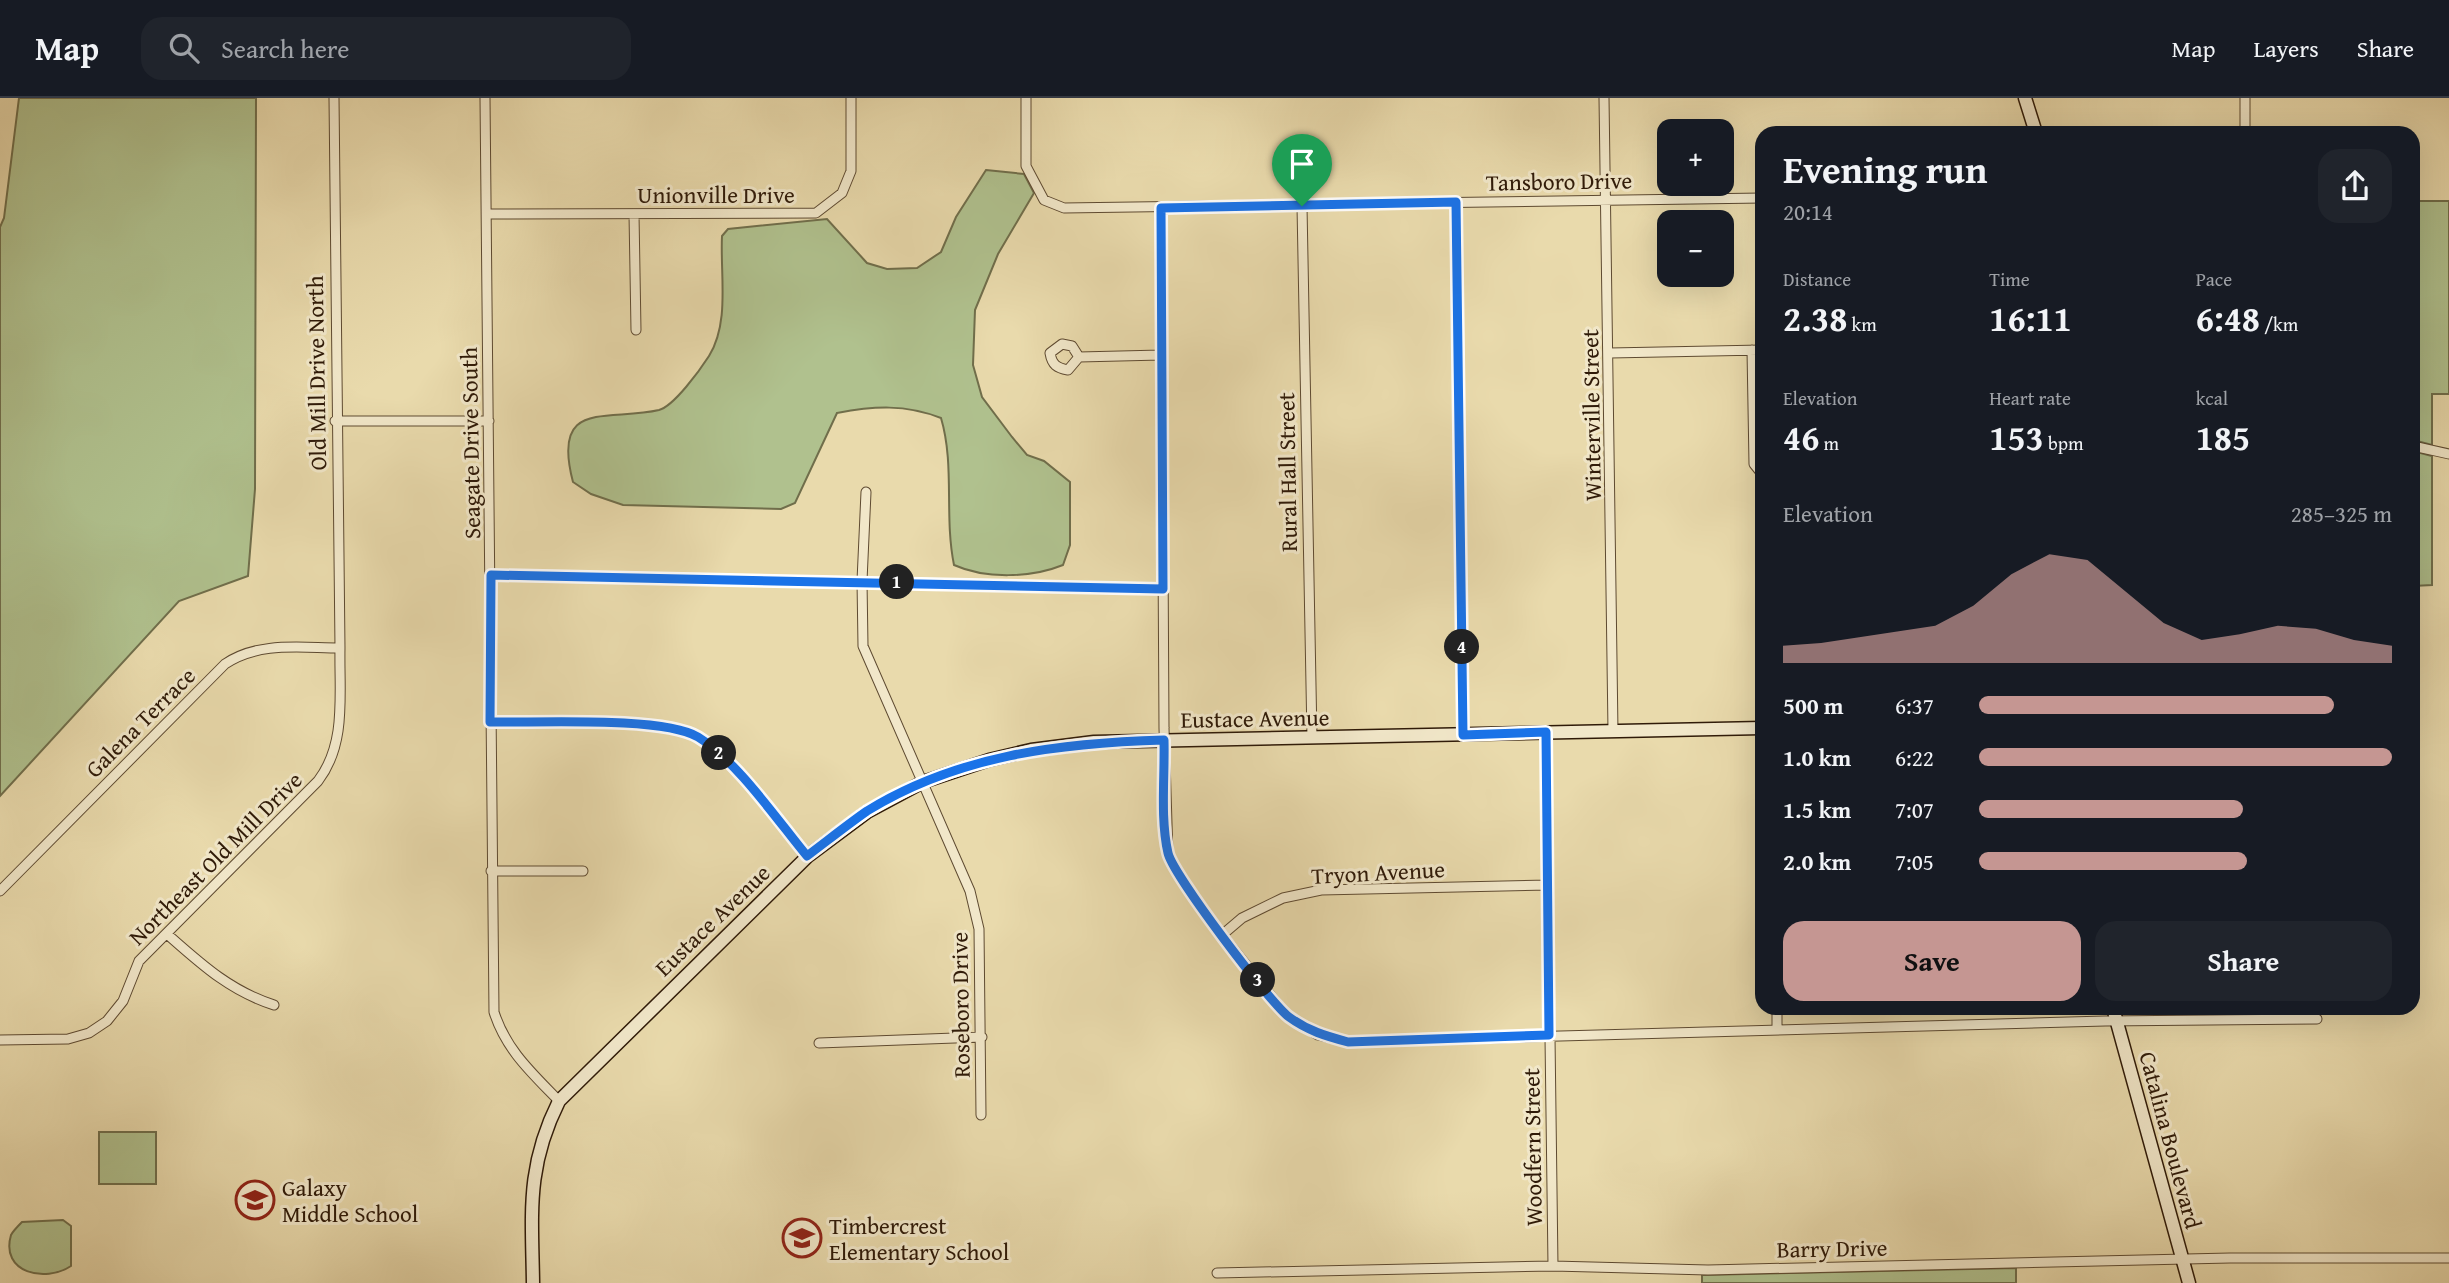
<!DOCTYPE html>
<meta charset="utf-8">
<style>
body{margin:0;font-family:"Gentium Book Plus",serif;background:#20242c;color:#f1f3f6;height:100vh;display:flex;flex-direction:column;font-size:26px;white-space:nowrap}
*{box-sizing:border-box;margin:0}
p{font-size:23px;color:#9ea1a6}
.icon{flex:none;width:38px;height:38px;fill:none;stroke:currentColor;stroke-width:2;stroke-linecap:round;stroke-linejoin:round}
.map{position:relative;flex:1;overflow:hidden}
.drawer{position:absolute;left:1755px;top:28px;width:665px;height:889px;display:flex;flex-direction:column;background:#171b24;border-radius:21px;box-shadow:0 7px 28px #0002}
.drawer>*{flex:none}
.buttons{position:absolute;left:1657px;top:21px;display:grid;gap:14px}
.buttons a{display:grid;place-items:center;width:77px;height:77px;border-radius:14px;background:#171b24;box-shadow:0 7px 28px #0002;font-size:35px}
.pin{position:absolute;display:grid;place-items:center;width:60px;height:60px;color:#fff;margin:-72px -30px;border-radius:50% 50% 50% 0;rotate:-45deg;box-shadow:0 0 7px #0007}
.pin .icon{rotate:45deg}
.km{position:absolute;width:35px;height:35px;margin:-18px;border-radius:50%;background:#222;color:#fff;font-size:19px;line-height:35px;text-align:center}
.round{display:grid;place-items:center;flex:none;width:74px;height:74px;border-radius:21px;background:#20242c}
.summary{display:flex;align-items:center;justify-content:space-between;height:119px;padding:0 28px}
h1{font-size:38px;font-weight:700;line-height:52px}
.figures{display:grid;grid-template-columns:repeat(3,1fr);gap:10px;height:119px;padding:7px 28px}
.figures div{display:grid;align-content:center}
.figures b{font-size:35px;font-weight:700}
.figures small{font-size:19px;font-weight:400}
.figures p{font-size:19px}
.chart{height:196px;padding:14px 28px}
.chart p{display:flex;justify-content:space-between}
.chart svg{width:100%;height:126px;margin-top:7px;fill:#c59692;opacity:.7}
.primary-button{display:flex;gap:14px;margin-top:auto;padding:14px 28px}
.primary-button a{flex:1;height:80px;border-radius:21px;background:#c59692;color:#111;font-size:28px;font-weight:700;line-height:80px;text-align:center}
.primary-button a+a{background:#20242c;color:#f1f3f6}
ul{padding:0 28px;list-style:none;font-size:23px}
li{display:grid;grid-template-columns:112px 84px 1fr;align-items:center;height:52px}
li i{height:18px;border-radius:9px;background:#c59692}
header{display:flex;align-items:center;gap:42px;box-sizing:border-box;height:98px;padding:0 35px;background:#171b24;border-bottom:2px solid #363941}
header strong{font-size:33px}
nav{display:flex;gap:38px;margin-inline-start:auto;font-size:24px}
.search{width:490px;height:63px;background:#20242c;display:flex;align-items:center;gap:18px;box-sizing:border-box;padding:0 24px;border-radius:21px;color:#9ea1a6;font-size:26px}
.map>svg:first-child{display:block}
</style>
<header>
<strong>Map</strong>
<div class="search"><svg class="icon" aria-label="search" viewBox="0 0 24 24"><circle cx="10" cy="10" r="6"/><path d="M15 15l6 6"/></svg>Search here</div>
<nav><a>Map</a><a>Layers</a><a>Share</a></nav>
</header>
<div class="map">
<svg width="2449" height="1185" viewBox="0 0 2449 1185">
<rect width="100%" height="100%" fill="#e9daac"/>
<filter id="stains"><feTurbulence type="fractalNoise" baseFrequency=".00286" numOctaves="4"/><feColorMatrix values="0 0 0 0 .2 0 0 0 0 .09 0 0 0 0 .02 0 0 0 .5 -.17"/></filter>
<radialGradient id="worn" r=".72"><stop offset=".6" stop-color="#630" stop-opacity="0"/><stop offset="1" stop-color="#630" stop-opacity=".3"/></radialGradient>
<path fill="#b0c18e" stroke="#706e4b" stroke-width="2" d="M19,0H256L255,391L248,478L179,503L0,698V129L4,120Z
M986,72L1024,76L1034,95L998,156L975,212L973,267L982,299L1012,339L1027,357L1044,363L1070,384V447L1063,467C1031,480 985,481 954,467C944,418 955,367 941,320C905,306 874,308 837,315L795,405L781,411L623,407L591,396L573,384C551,300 607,324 659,312C674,308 700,272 709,258C730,224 720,177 722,138L728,131L827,121L867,165L887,171L917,170L941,154L956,119Z
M2413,103H2449V296H2432V347L2413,342Z
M2413,353L2432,358V487L2413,488Z
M99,1034H156V1086H99Z
M63,1122L71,1128V1168C45,1185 0,1175 11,1137C13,1133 19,1127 22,1124Z
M2016,1170V1185H1702V1177Z"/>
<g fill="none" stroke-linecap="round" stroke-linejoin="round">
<defs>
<path id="street" d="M485,0L494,914C506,952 532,975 559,1003
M1026,0V68L1044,102L1064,110L1762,100
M1604,0L1613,633
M2245,0V35
M1456,104L1463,637
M1302,108L1312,640
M1161,110L1164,630L1168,757L1177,775L1222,837L1287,918L1318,937L1348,944L2105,923L2317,921
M487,116L816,115L842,95L851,73V0
M634,116L636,232
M1752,252L1754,366L1762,376
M1610,255L1762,252
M1079,259L1068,272C1057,270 1052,267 1050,255L1062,246L1072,248L1079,259L1161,257
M335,323H489
M2413,348L2449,356
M866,394L862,483L863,548L970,793L979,831L981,1017
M491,477L1163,491
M490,624C536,625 663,618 698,639C736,662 778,723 808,758
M1546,634L1553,1168
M491,773H583
M0,793L225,566C259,543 301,550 340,550
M167,836C201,866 230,893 274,907
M1222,837L1242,820L1283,800L1321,792L1548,787
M1777,910V932
M0,942L68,941L89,935L107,923L123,903L139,863L318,683C347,645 339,596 340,550L334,0
M819,945L982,939
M1217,1175L1553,1168L1708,1172L2230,1160H2449"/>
<path id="secondary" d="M2025,0L2036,35
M2113,910L2189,1185
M533,1185C532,1114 526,1069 559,1003L808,758L867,714L923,684L989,662L1031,652L1094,644L1762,630"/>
</defs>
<use href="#street" stroke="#5e4a31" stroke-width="11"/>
<use href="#secondary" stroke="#2f1a08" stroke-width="15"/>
<use href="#street" stroke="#f1e7c9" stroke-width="9"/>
<use href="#secondary" stroke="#f1e7c9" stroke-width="12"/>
</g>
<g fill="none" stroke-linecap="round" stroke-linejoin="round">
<defs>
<path id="route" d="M1456,104L1463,637L1546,634L1549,937L1348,944C1326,938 1308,933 1289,919C1270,905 1173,777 1168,755C1160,720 1165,678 1164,642C1060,645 958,657 867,713C847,727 827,743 807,758C778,723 736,662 698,639C663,618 536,625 490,624L491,477L1163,491L1161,110Z"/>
</defs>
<use href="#route" stroke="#fff" stroke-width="14"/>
<use href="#route" stroke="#1a73e8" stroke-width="9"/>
</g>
<defs>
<symbol id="school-ring" viewBox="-11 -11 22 22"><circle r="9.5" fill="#f1e7c9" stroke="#8f2418" stroke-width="1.5"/><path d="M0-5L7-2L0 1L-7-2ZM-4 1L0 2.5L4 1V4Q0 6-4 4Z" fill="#8f2418"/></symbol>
</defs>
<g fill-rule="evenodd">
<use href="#school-ring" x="233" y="1080" width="44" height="44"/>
<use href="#school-ring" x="780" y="1118" width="44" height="44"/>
</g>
<g text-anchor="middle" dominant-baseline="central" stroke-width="6" stroke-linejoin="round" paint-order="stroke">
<g font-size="23" fill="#2f1a08" stroke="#f1e7c9">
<text transform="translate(1559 83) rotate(-1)">Tansboro Drive</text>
<text x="716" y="96">Unionville Drive</text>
<text transform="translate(316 275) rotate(-91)">Old Mill Drive North</text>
<text transform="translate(1591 317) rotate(-91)">Winterville Street</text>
<text transform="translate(470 345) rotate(-91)">Seagate Drive South</text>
<text transform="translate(1287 374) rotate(-91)">Rural Hall Street</text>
<text transform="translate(1255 620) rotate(-1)">Eustace Avenue</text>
<text transform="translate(140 624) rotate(-45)">Galena Terrace</text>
<text transform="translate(215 760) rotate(-45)">Northeast Old Mill Drive</text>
<text transform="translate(1378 774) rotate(-3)">Tryon Avenue</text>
<text transform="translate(712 822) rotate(-44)">Eustace Avenue</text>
<text transform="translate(960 907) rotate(-91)">Roseboro Drive</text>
<text transform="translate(2171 1042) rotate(75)">Catalina Boulevard</text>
<text transform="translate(1532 1049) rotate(-91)">Woodfern Street</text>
<text transform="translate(1832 1150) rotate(-1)">Barry Drive</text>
</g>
<g font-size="23" fill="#2f1a08" stroke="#f1e7c9" text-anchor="start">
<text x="282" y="1089">Galaxy<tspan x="282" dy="26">Middle School</tspan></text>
<text x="829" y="1127">Timbercrest<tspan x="829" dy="26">Elementary School</tspan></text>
</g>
</g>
<rect width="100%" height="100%" filter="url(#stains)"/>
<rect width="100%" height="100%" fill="url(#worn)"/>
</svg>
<div class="buttons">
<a>+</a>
<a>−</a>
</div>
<div class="pin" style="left:1302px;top:108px;background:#1e9e55"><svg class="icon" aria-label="arrive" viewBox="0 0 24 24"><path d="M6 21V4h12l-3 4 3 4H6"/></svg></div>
<b class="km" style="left:897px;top:484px">1</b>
<b class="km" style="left:719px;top:655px">2</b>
<b class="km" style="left:1258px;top:882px">3</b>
<b class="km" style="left:1462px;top:549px">4</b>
<section class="drawer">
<div class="summary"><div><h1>Evening run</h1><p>20:14</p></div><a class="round"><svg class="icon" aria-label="share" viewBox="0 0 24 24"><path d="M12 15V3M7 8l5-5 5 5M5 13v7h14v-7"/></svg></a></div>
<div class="figures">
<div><p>Distance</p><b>2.38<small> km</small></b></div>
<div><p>Time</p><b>16:11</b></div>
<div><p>Pace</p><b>6:48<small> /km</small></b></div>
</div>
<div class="figures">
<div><p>Elevation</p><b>46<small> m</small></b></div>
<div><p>Heart rate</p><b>153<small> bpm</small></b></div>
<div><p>kcal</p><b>185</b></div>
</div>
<div class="chart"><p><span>Elevation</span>285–325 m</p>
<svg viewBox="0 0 160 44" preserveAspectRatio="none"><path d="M0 44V38L10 37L20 35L30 33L40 31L50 24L60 13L70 6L80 8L90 19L100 30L110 36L120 34L130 31L140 32L150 36L160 38V44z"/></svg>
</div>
<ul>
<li><b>500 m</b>6:37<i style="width:86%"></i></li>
<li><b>1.0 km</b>6:22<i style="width:100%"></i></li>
<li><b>1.5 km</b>7:07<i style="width:64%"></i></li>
<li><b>2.0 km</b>7:05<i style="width:65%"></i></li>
</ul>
<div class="primary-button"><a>Save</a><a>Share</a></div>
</section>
</div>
